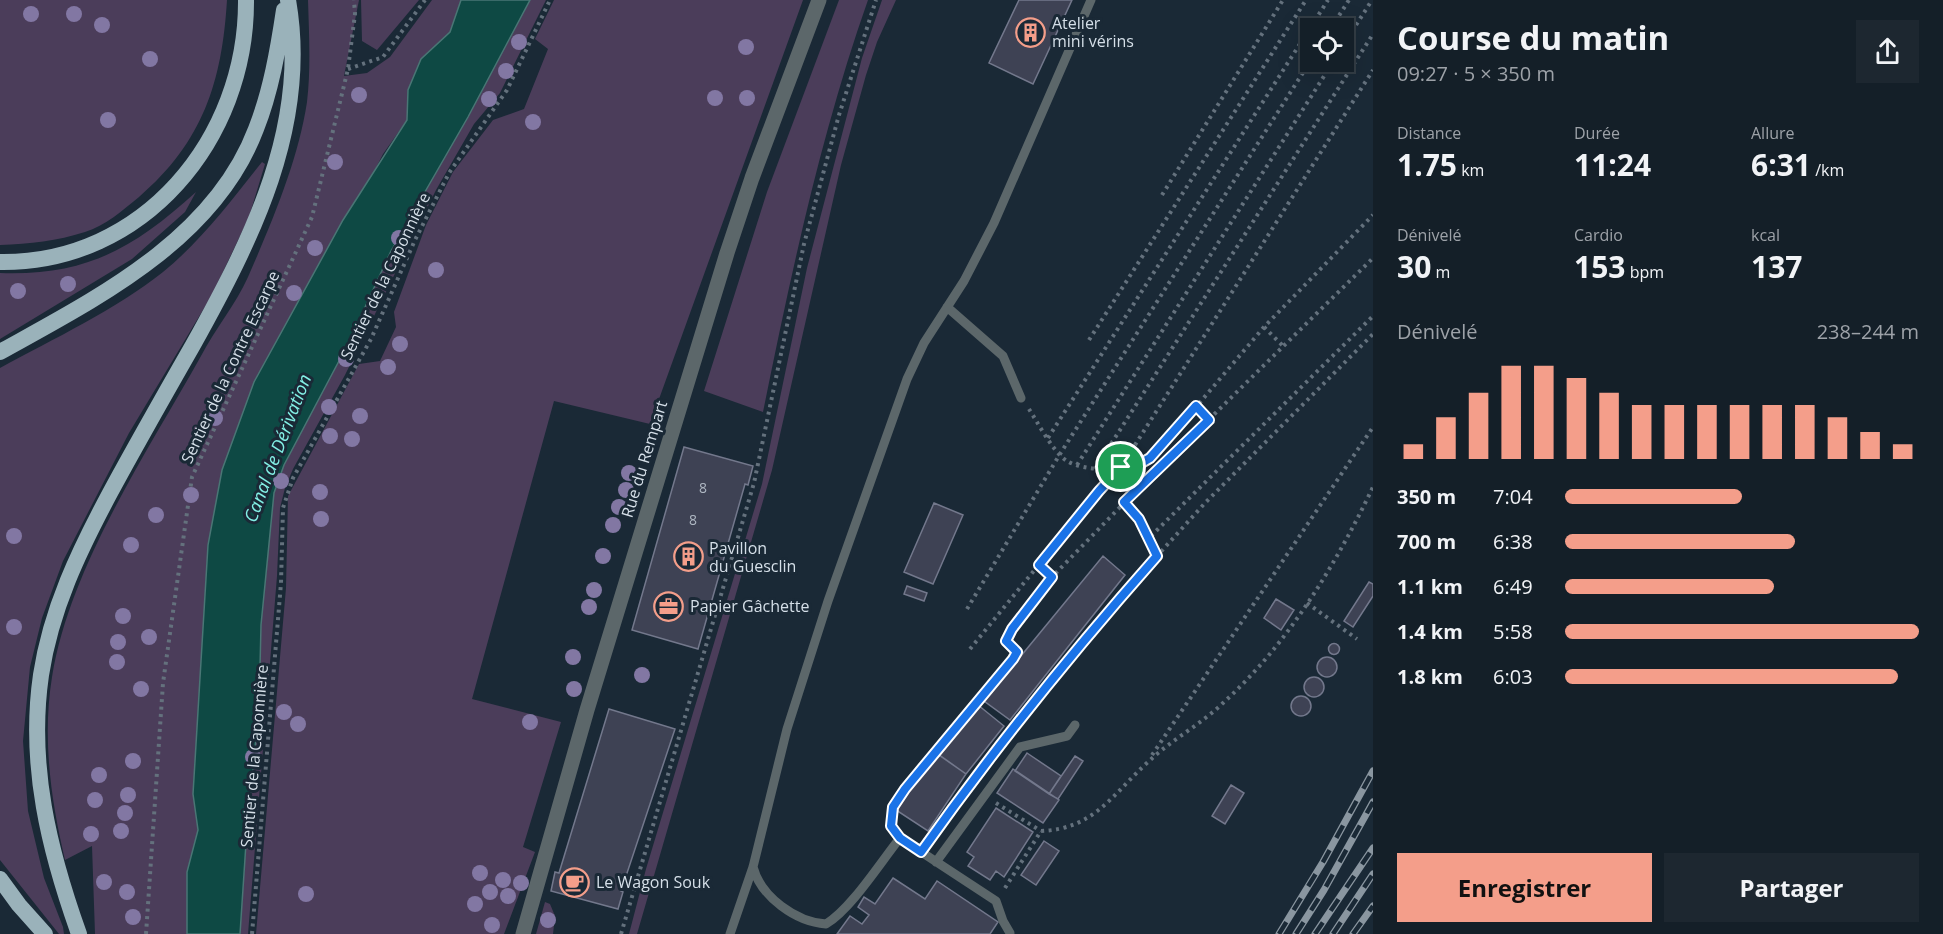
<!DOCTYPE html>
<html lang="fr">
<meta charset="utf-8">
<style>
body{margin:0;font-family:"Open Sans",sans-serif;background:#1d2730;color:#f1f3f6;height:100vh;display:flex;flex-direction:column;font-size:22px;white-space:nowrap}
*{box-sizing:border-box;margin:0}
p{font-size:20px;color:#9da2a8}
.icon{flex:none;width:33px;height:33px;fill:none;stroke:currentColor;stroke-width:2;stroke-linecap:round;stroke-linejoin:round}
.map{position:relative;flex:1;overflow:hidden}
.panel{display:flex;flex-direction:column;background:#141f28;width:570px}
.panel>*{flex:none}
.tools{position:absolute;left:1300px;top:18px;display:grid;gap:12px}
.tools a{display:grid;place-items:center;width:54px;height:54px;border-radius:0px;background:#141f28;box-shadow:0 6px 24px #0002,0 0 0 2px #333d45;font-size:30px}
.pin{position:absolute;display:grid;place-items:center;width:51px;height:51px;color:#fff;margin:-26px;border:3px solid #fff;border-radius:50%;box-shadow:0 2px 6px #0007}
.round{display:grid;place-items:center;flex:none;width:63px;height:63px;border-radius:0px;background:#1d2730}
.headline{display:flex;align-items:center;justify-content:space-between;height:102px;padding:0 24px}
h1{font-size:33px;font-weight:700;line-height:45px}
.figures{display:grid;grid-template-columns:repeat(3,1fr);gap:9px;height:102px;padding:6px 24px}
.figures div{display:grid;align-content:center}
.figures b{font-size:30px;font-weight:700}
.figures small{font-size:16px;font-weight:400}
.figures p{font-size:16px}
.chart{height:168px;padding:12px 24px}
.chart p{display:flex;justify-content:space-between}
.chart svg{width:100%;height:108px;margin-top:6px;stroke:#f49e8a;stroke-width:6}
.cta{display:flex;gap:12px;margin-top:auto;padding:12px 24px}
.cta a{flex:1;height:69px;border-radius:0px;background:#f49e8a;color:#111;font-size:24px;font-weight:700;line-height:69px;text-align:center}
.cta a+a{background:#1d2730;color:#f1f3f6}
ul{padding:0 24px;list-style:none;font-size:20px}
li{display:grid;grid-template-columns:96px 72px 1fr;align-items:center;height:45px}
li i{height:15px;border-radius:8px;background:#f49e8a}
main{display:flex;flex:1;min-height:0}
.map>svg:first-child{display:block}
</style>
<main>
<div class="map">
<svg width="1373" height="934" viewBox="0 0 1373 934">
<rect width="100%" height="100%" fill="#1a2936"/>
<path fill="#4b3d5a" d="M0,0H227C222,82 203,142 139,197C123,210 105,226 85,232C57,241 30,244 0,245Z
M308,0H359L344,76L367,73L390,57L432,0H461L450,32L421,59L408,90L407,120L383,154L222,470L208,545L193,794L198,830L187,872V934H95L92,846L65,860C51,800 42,739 52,677C70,566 147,453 201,356C215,329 236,304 248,277C272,222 298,161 307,102C311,69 309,33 308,0Z
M361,0H419L377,50L362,41Z
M530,0H546L500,93L474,124L436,190L345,375L293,469L285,488L280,508L277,576L248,934H240L247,828L259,709L261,625L274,493L284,465L349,342L391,251L468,117Z
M554,0H803L650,424L554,401L472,699L561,722L523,847L535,852L504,934H256L286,588L288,496L359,364L380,361L396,327L394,312L426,225L453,172L493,120L524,109L548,49L535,39Z
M839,0H868C821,133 791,274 763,412L704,391L767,192Z
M882,0H896L877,42L866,75L841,165L772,470L637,934H629L646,869L762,484L807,268L862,58Z
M262,162L265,164L249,217L212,295L129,433L63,561L42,618L30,667L23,741L28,811L44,878L63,927L64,934H59L0,860V368C53,339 117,309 163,272C202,240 231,201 262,162Z
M196,192L185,212L132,259L0,339V273C87,276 134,248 196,192Z
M545,902L550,904L555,916L553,934H536Z"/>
<path fill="#0e4944" stroke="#4a7675" stroke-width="1.5" d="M461,0H530L468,117L391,251L349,342L284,465L274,493L261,625L259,709L247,828L240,934H187V872L198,830L193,794L208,545L222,470L254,382L343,220L407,120L408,90L421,59L450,32Z"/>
<path fill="#3e4254" stroke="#73788c" stroke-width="1.5" d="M1019,0H1072L1033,84L989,63Z
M684,447L753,466L748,485L745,484L698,649L632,630Z
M934,503L963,515L933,584L904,572Z
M1103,556L1125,575L1010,720L984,701Z
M1369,582L1373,584V596L1353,627L1344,621Z
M907,586L927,593L924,601L904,594Z
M1276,599L1294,610L1281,630L1264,618Z
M1328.5 649a5.5 5.5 0 1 1 11 0a5.5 5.5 0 1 1-11 0Z
M1317 667a10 10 0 1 1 20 0a10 10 0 1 1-20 0Z
M1304 687a10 10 0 1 1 20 0a10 10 0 1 1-20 0Z
M1291 706a10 10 0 1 1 20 0a10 10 0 1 1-20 0Z
M978,705L1004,726L966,774L938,754Z
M609,709L675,729L621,891L623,892L618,909L551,891L555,872L559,873Z
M936,753L966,774L928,831L896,810Z
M1027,753L1061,776L1049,794L1015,771Z
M1075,756L1083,761L1058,799L1049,794Z
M1013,769L1059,800L1043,823L997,793Z
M1231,785L1244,793L1225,824L1212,816Z
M996,808L1033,832L1004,877L996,871L990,880L968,866L974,857L967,852Z
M1044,841L1059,851L1036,885L1021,875Z
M893,878L925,899L937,881L998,922L990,934H837L850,916L862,924L869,915L858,907L864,897L875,904Z"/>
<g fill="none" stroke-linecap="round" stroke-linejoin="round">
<path stroke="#64717d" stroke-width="4" stroke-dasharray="3 4.5" stroke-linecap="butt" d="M1331,28L1349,0
M1344,44L1372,0
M348,69L383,57L425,0
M1162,195L1283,0
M1264,327L1284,347
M1089,340L1306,0
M1196,406L1209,420
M1029,409C1038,423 1053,452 1067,461C1083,471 1123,472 1140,464C1149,461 1155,453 1162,447L1264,327L1373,215
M1048,438L1328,0
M1077,465L1333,62
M1095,469L1373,34
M1124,503L1139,519L1150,538
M1157,556L1149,538L1373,316
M1039,565L1052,577L1124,503L1373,258
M1307,603L1357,639
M967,609L1060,454L1311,60
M970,649L1099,491L1121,467L1373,70
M1152,755L1373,427
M996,803L1041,831
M892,827L893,807L905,789L1013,659L1017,652L1006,641L1012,629L1052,577
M936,832L982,766L1033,701L1139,576L1205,503L1373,334
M1005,888L1041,831C1094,829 1112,795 1148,762C1171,740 1200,725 1223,703C1288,644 1335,566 1373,487
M146,934L163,683L192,477L312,217L348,69L355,14L354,0
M252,934L281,583L283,508L293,478L371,339L415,240L449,173L507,90L550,0
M621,934L754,483L804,244L839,115L876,0"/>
<path stroke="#5c676a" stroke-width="9" d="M947,307L1003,356L1021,398
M936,862L1020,747L1067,736L1075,725
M753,867C761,897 796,922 826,924C851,909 880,863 900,838L996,901L1003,921L1010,933
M730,934L753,867L787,729L828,601L907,379L924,343L964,281L994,223L1091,0"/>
<path stroke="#5c676a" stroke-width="15" d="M523,934L587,710L727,253L752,178L819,0"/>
<path stroke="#9ab2ba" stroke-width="16" d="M0,262C143,264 247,139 246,0
M0,352C97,298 214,240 256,129C271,91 278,50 284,10
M0,879L19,905L45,934
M79,934C49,850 28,765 41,675C51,609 79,551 110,493C137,443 165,394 193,345C252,239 310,125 288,0"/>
<defs>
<path id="rail" d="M1279,934L1323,862L1373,771
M1296,934L1324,890L1373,802
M1315,934L1373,848
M1333,934L1373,874
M1353,934L1373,906"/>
</defs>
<use href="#rail" stroke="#8a96a0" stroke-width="7"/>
<use href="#rail" stroke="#1a2936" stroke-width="4.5" stroke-dasharray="14" stroke-linecap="butt"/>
</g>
<g fill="#8277a3">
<circle cx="31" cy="14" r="8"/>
<circle cx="74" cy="14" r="8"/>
<circle cx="102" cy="25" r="8"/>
<circle cx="519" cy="42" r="8"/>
<circle cx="746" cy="47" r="8"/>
<circle cx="150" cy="59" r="8"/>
<circle cx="506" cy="71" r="8"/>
<circle cx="359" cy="95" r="8"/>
<circle cx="715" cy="98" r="8"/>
<circle cx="747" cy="98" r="8"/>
<circle cx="489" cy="99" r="8"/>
<circle cx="108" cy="120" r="8"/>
<circle cx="533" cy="122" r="8"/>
<circle cx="335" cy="162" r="8"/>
<circle cx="399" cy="238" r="8"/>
<circle cx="315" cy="248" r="8"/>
<circle cx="436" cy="270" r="8"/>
<circle cx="68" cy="284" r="8"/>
<circle cx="18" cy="291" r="8"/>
<circle cx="294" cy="293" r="8"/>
<circle cx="400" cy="344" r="8"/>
<circle cx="346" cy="359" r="8"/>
<circle cx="388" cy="367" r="8"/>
<circle cx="329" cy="407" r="8"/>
<circle cx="360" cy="416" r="8"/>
<circle cx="215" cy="418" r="8"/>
<circle cx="330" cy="436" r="8"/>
<circle cx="352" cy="439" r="8"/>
<circle cx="629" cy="473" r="8"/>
<circle cx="281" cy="481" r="8"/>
<circle cx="626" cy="490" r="8"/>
<circle cx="320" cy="492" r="8"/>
<circle cx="191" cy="495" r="8"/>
<circle cx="619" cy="507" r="8"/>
<circle cx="156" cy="515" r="8"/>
<circle cx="321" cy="519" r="8"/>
<circle cx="613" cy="525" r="8"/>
<circle cx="14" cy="536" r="8"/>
<circle cx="131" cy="545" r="8"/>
<circle cx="603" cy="556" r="8"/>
<circle cx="594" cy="590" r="8"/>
<circle cx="589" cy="607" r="8"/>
<circle cx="123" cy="616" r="8"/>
<circle cx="14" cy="627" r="8"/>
<circle cx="149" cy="637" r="8"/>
<circle cx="118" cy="642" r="8"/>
<circle cx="573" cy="657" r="8"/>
<circle cx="117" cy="662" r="8"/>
<circle cx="642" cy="675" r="8"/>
<circle cx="141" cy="689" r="8"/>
<circle cx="574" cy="689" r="8"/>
<circle cx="284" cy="712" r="8"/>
<circle cx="530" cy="722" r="8"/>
<circle cx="298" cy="724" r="8"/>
<circle cx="253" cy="757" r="8"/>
<circle cx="133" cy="761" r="8"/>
<circle cx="99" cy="775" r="8"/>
<circle cx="128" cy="795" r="8"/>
<circle cx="95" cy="800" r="8"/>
<circle cx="125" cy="813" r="8"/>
<circle cx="121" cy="831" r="8"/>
<circle cx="91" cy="834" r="8"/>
<circle cx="480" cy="873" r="8"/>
<circle cx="503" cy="880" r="8"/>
<circle cx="104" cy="882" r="8"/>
<circle cx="521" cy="883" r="8"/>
<circle cx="127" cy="892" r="8"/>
<circle cx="490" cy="892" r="8"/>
<circle cx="306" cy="894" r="8"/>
<circle cx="508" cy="896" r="8"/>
<circle cx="475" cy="904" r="8"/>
<circle cx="133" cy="917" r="8"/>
<circle cx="548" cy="920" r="8"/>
<circle cx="492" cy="925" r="8"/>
</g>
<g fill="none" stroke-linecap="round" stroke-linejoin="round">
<defs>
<path id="route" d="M1196,406L1209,420L1124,502L1139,519L1157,556C1073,651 994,749 921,852L900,838L891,826L893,807L905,789L1013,659L1017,652L1006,641L1012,629L1052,577L1039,565L1099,491L1121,467L1138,465L1150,458Z"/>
</defs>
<use href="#route" stroke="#fff" stroke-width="12"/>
<use href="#route" stroke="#1a73e8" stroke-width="8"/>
</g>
<defs>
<symbol id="building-ring" viewBox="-11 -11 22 22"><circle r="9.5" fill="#1a2936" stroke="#f49e8a" stroke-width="1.5"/><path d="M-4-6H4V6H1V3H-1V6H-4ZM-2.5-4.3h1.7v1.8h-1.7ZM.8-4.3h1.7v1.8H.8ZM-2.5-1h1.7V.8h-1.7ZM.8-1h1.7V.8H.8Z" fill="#f49e8a"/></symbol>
<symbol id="office-ring" viewBox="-11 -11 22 22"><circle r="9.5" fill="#1a2936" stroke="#f49e8a" stroke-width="1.5"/><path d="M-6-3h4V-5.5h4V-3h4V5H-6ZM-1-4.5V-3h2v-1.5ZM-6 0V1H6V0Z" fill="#f49e8a"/></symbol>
<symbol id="cafe-ring" viewBox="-11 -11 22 22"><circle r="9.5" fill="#1a2936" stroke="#f49e8a" stroke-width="1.5"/><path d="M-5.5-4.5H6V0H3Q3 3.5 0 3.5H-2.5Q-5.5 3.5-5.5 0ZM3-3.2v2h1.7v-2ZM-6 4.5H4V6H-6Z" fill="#f49e8a"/></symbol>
</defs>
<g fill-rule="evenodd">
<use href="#building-ring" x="1014" y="16" width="33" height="33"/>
<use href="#building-ring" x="672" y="540" width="33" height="33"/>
<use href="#office-ring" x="652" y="590" width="33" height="33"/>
<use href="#cafe-ring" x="558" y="866" width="33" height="33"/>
</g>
<g text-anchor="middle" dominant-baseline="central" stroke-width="6" stroke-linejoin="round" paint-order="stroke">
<g font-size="14" fill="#afb8c3">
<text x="703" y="487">8</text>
<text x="693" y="519">8</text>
</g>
<g font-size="16" fill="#d5dfe8" stroke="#1a2936" text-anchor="start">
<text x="1052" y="23">Atelier<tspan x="1052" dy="18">mini vérins</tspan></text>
<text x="709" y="548">Pavillon<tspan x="709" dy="18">du Guesclin</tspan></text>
<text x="690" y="606">Papier Gâchette</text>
<text x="596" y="882">Le Wagon Souk</text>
</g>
<g font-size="16" fill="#d5dfe8" stroke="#1a2936">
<text transform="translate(385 276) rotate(-64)">Sentier de la Caponnière</text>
<text transform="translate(230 367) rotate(-65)">Sentier de la Contre Escarpe</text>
<text transform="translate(644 459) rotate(-73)">Rue du Rempart</text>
<text transform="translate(254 756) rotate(-85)">Sentier de la Caponnière</text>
</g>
<g font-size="18" font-style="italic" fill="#83f0e6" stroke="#1a2936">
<text transform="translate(277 448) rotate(-69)">Canal de Dérivation</text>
</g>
</g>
</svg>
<div class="tools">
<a><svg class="icon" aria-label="locate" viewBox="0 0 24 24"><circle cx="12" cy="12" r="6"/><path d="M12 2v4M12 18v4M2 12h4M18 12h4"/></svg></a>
</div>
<div class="pin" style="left:1121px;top:467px;background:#1e9e55"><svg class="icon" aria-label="arrive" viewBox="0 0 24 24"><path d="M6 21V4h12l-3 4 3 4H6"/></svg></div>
</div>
<section class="panel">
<div class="headline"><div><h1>Course du matin</h1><p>09:27 · 5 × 350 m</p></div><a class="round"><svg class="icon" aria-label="share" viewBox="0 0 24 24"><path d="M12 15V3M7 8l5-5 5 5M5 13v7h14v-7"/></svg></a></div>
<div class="figures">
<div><p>Distance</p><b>1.75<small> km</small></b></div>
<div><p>Durée</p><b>11:24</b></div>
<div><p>Allure</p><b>6:31<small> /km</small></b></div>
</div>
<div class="figures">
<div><p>Dénivelé</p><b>30<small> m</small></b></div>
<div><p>Cardio</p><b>153<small> bpm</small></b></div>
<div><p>kcal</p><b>137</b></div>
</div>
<div class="chart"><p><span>Dénivelé</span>238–244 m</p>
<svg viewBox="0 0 160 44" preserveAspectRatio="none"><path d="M5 44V38M15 44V27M25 44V17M35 44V6M45 44V6M55 44V11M65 44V17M75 44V22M85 44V22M95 44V22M105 44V22M115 44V22M125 44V22M135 44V27M145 44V33M155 44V38"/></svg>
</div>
<ul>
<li><b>350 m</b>7:04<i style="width:50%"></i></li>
<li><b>700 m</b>6:38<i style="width:65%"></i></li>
<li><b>1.1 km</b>6:49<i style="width:59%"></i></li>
<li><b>1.4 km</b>5:58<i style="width:100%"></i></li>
<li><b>1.8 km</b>6:03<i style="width:94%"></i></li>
</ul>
<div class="cta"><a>Enregistrer</a><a>Partager</a></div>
</section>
</main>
